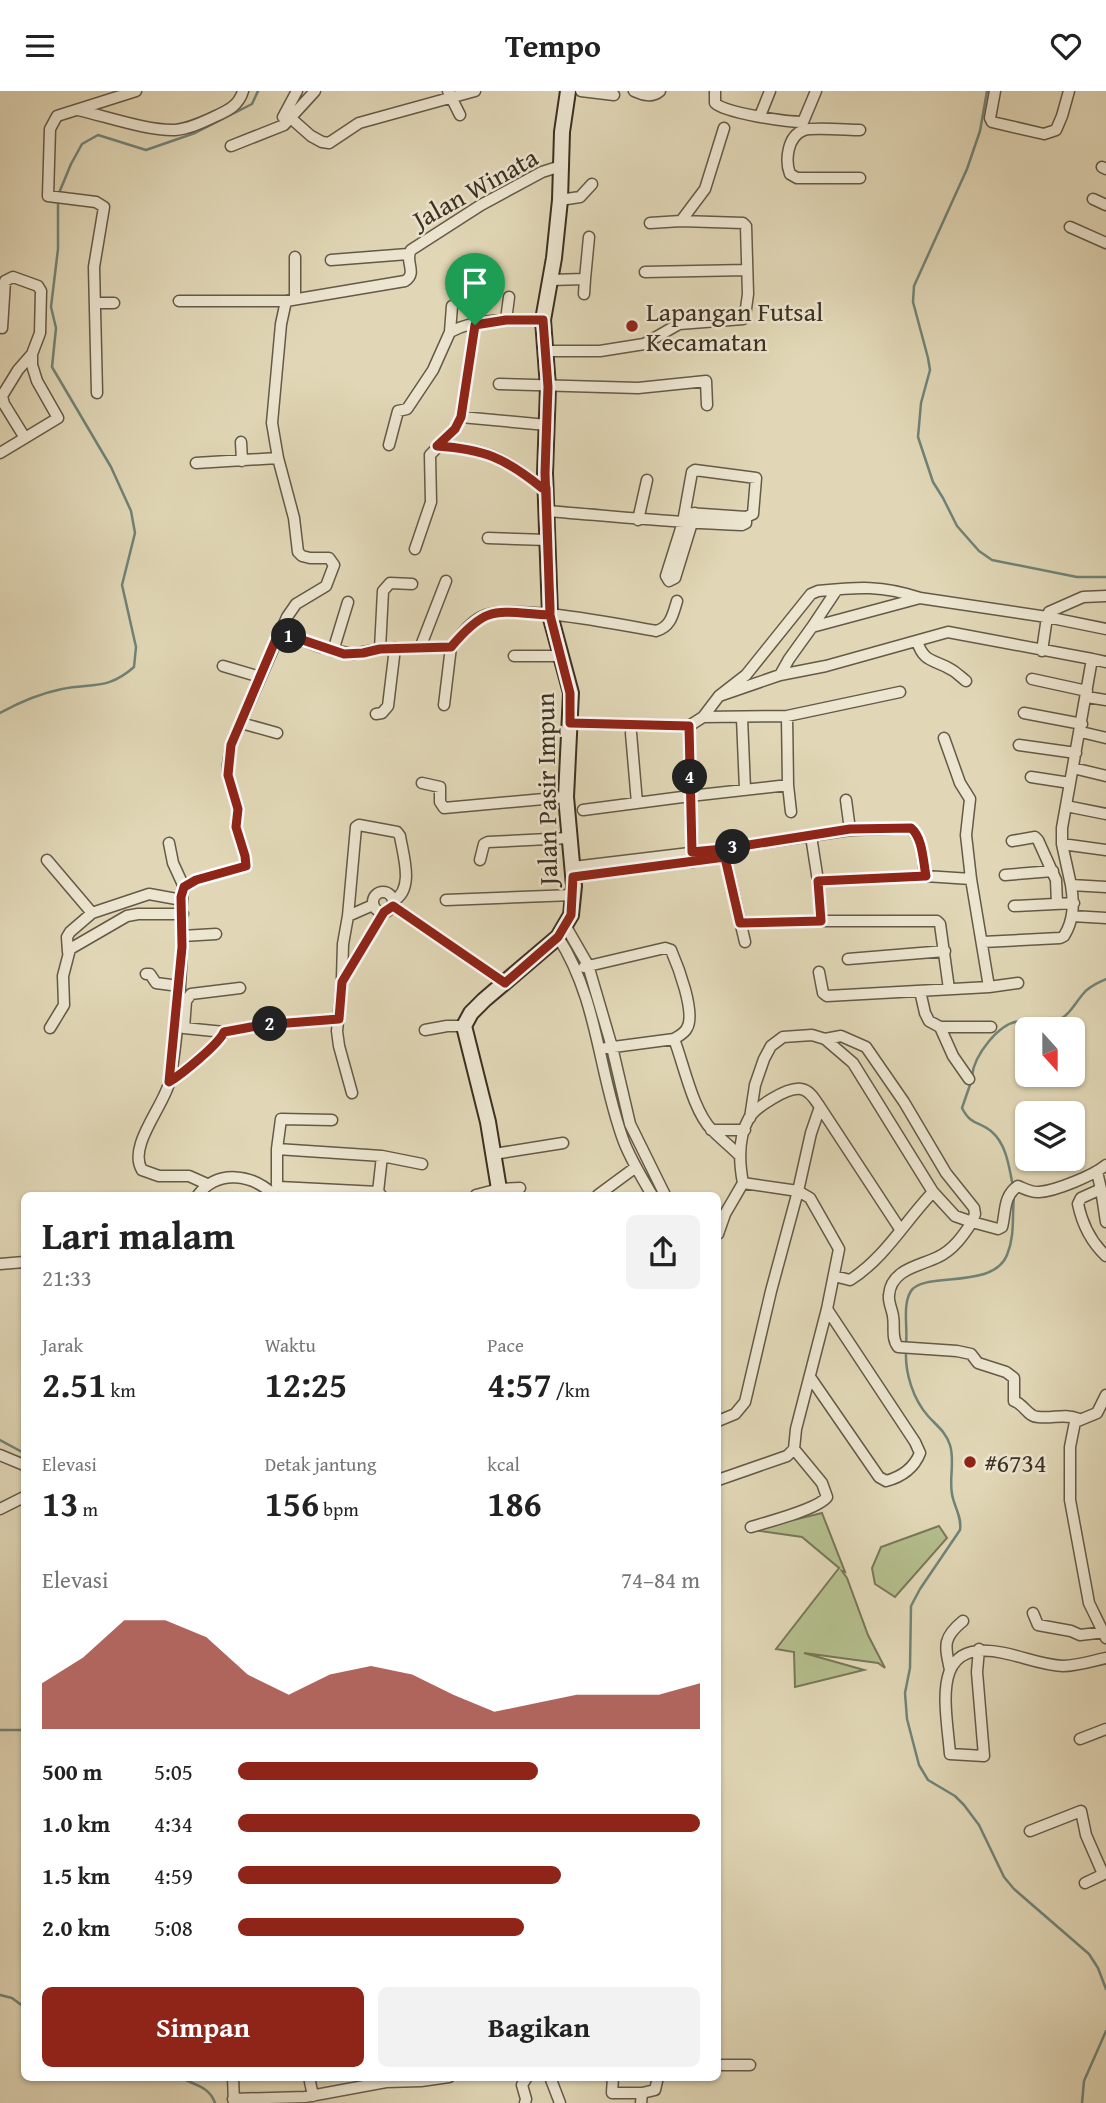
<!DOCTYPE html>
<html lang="id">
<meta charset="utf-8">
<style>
body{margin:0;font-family:"Gentium Book Plus",serif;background:#f2f2f2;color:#222;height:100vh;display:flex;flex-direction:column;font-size:26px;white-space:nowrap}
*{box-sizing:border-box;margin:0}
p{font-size:23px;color:#767676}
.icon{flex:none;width:38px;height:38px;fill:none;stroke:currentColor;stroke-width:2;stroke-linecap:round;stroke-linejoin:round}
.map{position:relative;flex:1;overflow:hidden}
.side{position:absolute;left:21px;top:1101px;width:700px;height:889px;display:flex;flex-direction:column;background:#fff;border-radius:10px;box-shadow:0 2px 5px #0004}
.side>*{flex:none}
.needle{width:46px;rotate:159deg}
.tools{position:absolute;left:1015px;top:926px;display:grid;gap:14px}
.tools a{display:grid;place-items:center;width:70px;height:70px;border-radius:10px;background:#fff;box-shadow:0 2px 5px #0004;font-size:35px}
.pin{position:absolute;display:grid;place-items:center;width:60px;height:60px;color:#fff;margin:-72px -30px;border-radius:50% 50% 50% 0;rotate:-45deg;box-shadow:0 0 7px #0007}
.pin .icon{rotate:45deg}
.km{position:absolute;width:35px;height:35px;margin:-18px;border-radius:50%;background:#222;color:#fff;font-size:19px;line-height:35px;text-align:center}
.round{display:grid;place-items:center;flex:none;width:74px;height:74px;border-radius:10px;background:#f2f2f2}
.headline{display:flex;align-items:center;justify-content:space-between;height:119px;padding:0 21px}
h1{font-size:38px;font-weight:700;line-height:52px}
.stats{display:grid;grid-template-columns:repeat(3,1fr);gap:10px;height:119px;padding:7px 21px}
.stats div{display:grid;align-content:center}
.stats b{font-size:35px;font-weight:700}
.stats small{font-size:19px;font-weight:400}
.stats p{font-size:19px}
.chart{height:196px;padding:14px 21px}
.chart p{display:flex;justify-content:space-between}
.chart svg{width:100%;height:126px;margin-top:7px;fill:#8f2418;opacity:.7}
.button{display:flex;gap:14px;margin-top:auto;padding:14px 21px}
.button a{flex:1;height:80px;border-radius:10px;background:#8f2418;color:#fff;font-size:28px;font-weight:700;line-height:80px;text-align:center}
.button a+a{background:#f2f2f2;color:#222}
ul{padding:0 21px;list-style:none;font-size:23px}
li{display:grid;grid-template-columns:112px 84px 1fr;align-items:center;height:52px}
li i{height:18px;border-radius:9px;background:#8f2418}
header{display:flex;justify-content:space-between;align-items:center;height:91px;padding:0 21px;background:#fff;font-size:32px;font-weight:700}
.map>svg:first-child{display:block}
</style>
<header><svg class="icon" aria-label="menu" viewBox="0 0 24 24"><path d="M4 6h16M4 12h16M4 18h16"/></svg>Tempo<svg class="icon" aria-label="heart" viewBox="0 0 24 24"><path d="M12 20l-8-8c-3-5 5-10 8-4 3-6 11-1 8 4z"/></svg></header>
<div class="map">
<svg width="1106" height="2012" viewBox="0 0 1106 2012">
<rect width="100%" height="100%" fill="#e1d7b6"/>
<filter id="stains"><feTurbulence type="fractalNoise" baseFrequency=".00286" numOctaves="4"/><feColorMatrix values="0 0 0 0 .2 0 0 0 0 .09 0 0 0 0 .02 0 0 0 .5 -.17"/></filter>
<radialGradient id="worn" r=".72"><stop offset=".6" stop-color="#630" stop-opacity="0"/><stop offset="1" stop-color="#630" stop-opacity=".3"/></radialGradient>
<path fill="#b4be8d" stroke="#787758" stroke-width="2" d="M822,1422L845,1481L842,1480L847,1487L868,1544L885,1577L878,1572L804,1562L864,1579L795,1596L794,1561L776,1558L839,1477L802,1446L753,1439Z
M939,1435L947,1447L895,1506L875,1493L872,1477L881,1456Z"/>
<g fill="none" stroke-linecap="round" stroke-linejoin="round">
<path stroke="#708377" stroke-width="2.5" d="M987,0L980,40L967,78L914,195L913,211L928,267L930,279L921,312L918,346L933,391L943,407L957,435L979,460L992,469L1077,486H1106
M59,102L71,73L82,53L98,44L146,59L195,42L252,13L258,0
M0,622C18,612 42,602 62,598C93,592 108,599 134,576L136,556L122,494L135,442L131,420L111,376L52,276L56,237L51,216L58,158V109
M972,985C974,965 998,932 1020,930C1033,929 1044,937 1057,930C1070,924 1075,912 1083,903C1089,895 1098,892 1106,888
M971,991L962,1017C971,1035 980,1030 992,1041C1007,1054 1009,1077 1013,1095
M906,1253C908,1238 902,1214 911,1200C924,1180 993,1199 1007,1164C1015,1145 1012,1125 1014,1105
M906,1260C905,1282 913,1308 928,1325C936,1334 946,1341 950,1354C955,1370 949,1387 952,1403C954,1416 962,1425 960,1439L920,1498L911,1515L910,1577L905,1602L907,1628L919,1674L928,1689L955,1705L964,1714L979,1734L1004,1786L1014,1798L1089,1863L1098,1877L1106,1898
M0,1349L24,1362
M0,1639H24
M0,1904L12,1907L24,1916
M179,1986C194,1994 209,1995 215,2012
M1082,2012L1084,1990L1106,1940"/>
<defs>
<path id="street" d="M448,0L460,24
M581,0L614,4
M634,0C643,4 652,7 660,0
M715,0V12C725,22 787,31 803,31
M995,0L990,27L992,31L1044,43L1056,39L1062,25L1069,0
M78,19C105,25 148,40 175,39C189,38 203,31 216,25C229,19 239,14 243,0
M285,22L311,45L322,51L329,52L359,32L475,0
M760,25L770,0
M283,26L297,0
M803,31L816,0
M231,55L284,34L315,0
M1102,76L1106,78
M860,87H797L790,83C785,70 787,45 804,39C813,36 848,39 860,39
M1093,108L1106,114
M560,109L580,106L592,93
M681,130L705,98L724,37
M1070,136L1106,152
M295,166V208
M331,169L408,163
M645,181L747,179
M550,189L585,188L589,146
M584,203L585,188
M179,210H286
M95,212H114
M506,229L509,206
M450,241L452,215
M546,260H600L644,253L679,233L743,228L745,225L748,203L746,135L743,132L681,130L650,132
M499,293L638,297L706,290L707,314
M97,302L94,176L104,116L96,111L48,105L50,38L57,25L136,0
M461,326L547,334
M25,347L4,313L2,305L18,279L32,263
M241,351L242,370
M389,354L398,320L407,318L433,279L450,241C476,227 513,228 543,229
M437,355C486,358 504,366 542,397H546
M0,362L58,327L37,290L32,274V263L40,242L41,200L38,195L13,186L5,190L2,237
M196,372L278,367
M547,420C612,425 676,432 742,434L746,432V426L753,423L756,387L695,379L692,381L683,431L666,485L669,490L675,487L695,422
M688,422L746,426
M638,429L647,389
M488,447L547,449
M415,458L431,411L430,364L455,338L461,326L475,234
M812,536L836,500
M279,541L320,556L353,563L380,558L451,556C460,546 469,532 481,526C510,511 621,534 656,540C671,536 673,523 677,510
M917,550C924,573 935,568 952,579C957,582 961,586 966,590
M420,557L446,490
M380,558L383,500L390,492L412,493
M333,560L348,511
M1042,560L1047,526L1106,538
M514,565H562
M1092,568L1106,571
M223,575L260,586
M780,584L789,568L812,536L920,507L1047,526L1049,521L1083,506L1106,505
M1032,588L1087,600
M719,605L780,584L826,575L948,541L1092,568L1062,737V753L1071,794L1106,796
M1087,606L1106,609
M444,614L451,556
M1024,622L1082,633
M376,623L382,622L388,615L395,557
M787,625L788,694L791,721
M703,626L787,625L900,601
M742,627L745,698
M241,632L277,642
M570,632L689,635
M689,635L703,626L719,605L746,584L811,503L818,500C858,496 882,494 920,507
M689,635L690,705L788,694
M1081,641L1106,647
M631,642L637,712
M944,647L960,692L970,708L966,744L971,788
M1019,654L1076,662
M1073,677L1106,685
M1031,686L1070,692
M422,692L440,696V711L444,717L566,706
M846,709L850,739
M1066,715L1106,723
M583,719L690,705L693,771
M811,745L818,790L821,830H937L940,833L949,898
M1012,750L1035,746L1038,749L1056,789L1057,813
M169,752L173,772L184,796
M1062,753L1106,759
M724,762L745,851
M47,769L92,822
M480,769L484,753L488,751L569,747
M573,776L723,758L850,739L910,737C923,747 923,770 925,785
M1005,784L1053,780
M574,786L725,766
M818,790L925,785L971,788L989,896L827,905L823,902L819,881
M373 811a10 10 0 1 1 20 0a10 10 0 1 1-20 0Z
M446,809L573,804
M393,815L505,892
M1014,815L1074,812
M348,825L356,736L359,734L397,741L400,745C403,764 415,799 393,810
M1072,825L1106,827
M740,832L821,830
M565,834L588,874L612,956L630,1033L665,1104
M182,845L216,843
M558,846C599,910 598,982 624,1051C631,1069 642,1087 652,1104
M983,851L1060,847L1064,845C1074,829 1074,812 1071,794
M68,861L67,846L70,841L92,822L149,803L182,809
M848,868L945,860
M584,876L665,857L671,859C678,875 696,922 687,937C685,942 679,945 674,948
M146,883H150L156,892L179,895
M342,887L343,853L348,825L373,814
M989,896L1018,892
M240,897L191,903L186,910L184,937L224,941L262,934L339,928
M920,900L925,922L929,930L940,936L953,965L969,988
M940,936H991
M50,937L64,914L63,885L70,858L127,825L138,823H183
M425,939L447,935H464
M606,957L674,948C684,974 693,1020 712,1039C721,1048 731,1056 740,1065
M169,991C182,982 219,953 224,941
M352,1002L339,955L337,940L342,891L384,821
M750,1027L755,994L764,968L771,955L783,946L812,944L825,948L853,972L933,1101L955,1125L972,1131L975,1123L974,1117L946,1082L904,1011L866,956L841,945L825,948
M711,1039H745
M277,1058L281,1028L332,1029
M494,1063L563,1052
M382,1065L422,1073
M1097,1081L1101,1098L1081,1107L1078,1113C1082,1132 1091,1151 1106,1165
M743,1092C739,1071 738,1046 749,1027C756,1016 787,996 801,998C810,999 815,1009 820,1016L900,1138
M207,1093L189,1085H159L142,1079C127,1055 165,1014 170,989C178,946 180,899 182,855C183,836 179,814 184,796L196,789L246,775L245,765L236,736L238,717L228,684V674L231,654L287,526L296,513L326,495L334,474L329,467H310L302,465L298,461L294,427L278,367L272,332L281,233L286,210L405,190C418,182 404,170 411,159L481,114L542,81L561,75
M1101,1098L1106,1131
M378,1101L279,1096L277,1094V1058L382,1065L378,1101L381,1104
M198,1104C218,1078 252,1083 274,1104
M476,1104L499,1098L520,1097
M598,1104L636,1076
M718,1143L725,1123L743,1092L798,1100L771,1200L745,1311L735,1323L718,1330
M0,1173L24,1171
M834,1185L850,1189C884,1168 906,1129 933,1101
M810,1286L879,1386L886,1390C901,1386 914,1377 920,1362L915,1351L827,1218
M1106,1304L1097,1322L1075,1331L1070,1356V1409L1089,1512L1106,1547
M1079,1328C1064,1322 1053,1328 1038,1326C1028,1326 1024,1313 1014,1310V1287L1006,1281L978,1272L971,1263L957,1260L898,1256C891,1247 895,1236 893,1225C892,1218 888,1211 889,1204C891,1178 920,1175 938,1166C953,1159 963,1145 972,1131L998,1138L1002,1136C1006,1121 1003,1105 1018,1095C1025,1098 1032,1102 1039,1101C1056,1100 1094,1084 1106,1074
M0,1364L24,1374
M718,1389L787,1365L794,1358L796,1338L827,1218L839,1158L810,1107L798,1100L811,1042L820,1016
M0,1418L24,1406
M751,1436C768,1431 818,1418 827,1406L822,1392L794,1358
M1033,1522L1038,1534L1071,1540L1080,1544L1106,1541
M979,1558L977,1581L984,1665L950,1663C946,1614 929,1546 1004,1562C1024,1566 1042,1574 1063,1575C1077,1575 1092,1570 1106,1567
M950,1579C945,1555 942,1547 963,1530
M1080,1648L1106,1638
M1030,1740L1081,1720L1086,1744L1103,1783
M1085,1792L1106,1782
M718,1974H750
M233,1986L234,2012
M309,1986L313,2005
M550,1986L560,2012
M613,1986L612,2002H642L641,2012
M642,2002L655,1999L658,1986
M233,2008L305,2006L386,1991L421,1990L449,1986
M525,2012L526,2008L522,1994L527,1986"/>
<path id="secondary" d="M499,1098L488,1031L464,935L471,922L484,909L558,846L571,824L574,795L566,706L571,602L550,524L545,382L548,296L543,229L554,167L560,109L562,41L568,0"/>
</defs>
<use href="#street" stroke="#645a47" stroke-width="13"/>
<use href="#secondary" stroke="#3b3022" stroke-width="18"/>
<use href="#street" stroke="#ece5d0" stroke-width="10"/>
<use href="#secondary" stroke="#ece5d0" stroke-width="14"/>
</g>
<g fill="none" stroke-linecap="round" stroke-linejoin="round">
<defs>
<path id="route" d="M475,234L506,229H543L548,296L545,382L550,517V524C496,521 488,512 451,556L380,558L363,562L344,563L279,541L231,654L228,684L238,718L236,736L245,765L246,775L196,789L184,796L181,806L182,856L169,991C182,983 219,953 224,941L262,934L339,928L342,891L384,821L393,815L505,892L558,846L571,824L573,786L725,766L723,758L850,738L911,737C923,747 923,770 926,785L818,790L821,830L740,832L723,758L692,761L689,635L570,632V602L550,524L546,397H542C505,367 484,358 437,355L455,338L461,326L475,234"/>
</defs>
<use href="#route" stroke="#fff" stroke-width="14"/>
<use href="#route" stroke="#8f2418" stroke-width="9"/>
</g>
<g fill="#8f2418" stroke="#ece5d0" stroke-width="2.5">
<circle cx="632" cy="235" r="7"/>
<circle cx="970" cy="1371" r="7"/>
</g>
<g text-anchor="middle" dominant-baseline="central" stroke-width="5" stroke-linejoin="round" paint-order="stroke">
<g font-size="26" fill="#3b3022" stroke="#ece5d0">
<text transform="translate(475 97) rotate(-29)">Jalan Winata</text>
<text transform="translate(546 698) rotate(-91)">Jalan Pasir Impun</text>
</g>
<g font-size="26" fill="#3b3022" stroke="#ece5d0" text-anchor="start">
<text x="646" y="220">Lapangan Futsal<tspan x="646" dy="30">Kecamatan</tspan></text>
<text x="984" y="1371">#6734</text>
</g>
</g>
<rect width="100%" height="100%" filter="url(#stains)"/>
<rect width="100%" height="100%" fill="url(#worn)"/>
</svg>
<div class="tools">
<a><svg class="needle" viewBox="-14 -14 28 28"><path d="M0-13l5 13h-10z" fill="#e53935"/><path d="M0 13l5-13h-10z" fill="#767676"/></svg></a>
<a><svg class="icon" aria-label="layers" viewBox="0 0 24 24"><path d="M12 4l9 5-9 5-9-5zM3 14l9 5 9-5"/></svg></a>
</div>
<div class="pin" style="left:475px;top:234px;background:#1e9e55"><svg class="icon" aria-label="arrive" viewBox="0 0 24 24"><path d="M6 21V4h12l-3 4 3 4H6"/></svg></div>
<b class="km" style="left:289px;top:545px">1</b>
<b class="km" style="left:270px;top:933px">2</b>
<b class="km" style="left:733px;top:756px">3</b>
<b class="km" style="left:690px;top:686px">4</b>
<section class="side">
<div class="headline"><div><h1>Lari malam</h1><p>21:33</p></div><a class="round"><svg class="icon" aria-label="share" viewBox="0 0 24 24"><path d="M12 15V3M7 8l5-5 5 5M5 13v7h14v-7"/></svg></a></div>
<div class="stats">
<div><p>Jarak</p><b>2.51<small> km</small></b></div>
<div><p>Waktu</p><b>12:25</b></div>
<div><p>Pace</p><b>4:57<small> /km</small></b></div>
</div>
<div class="stats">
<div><p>Elevasi</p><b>13<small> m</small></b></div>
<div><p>Detak jantung</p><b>156<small> bpm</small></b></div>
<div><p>kcal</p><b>186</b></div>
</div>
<div class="chart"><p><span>Elevasi</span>74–84 m</p>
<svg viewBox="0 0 160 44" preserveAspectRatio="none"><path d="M0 44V28L10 19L20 6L30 6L40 12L50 25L60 32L70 25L80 22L90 25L100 32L110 38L120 35L130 32L140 32L150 32L160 28V44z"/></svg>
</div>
<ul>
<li><b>500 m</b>5:05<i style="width:65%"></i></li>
<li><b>1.0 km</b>4:34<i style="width:100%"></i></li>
<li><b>1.5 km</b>4:59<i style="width:70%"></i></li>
<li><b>2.0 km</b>5:08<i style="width:62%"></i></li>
</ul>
<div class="button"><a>Simpan</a><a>Bagikan</a></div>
</section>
</div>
